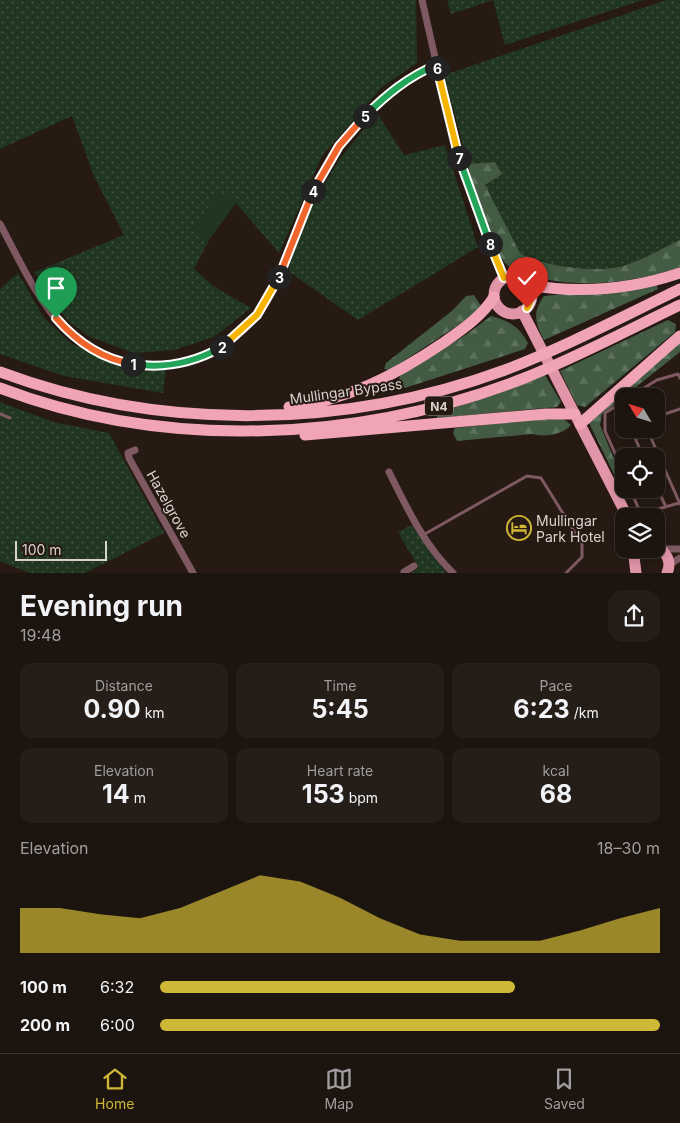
<!DOCTYPE html>
<meta charset="utf-8">
<style>
body{margin:0;font-family:Inter,sans-serif;background:#251d17;color:#f1f3f6;height:100vh;display:flex;flex-direction:column;font-size:19px;white-space:nowrap}
*{box-sizing:border-box;margin:0}
p{font-size:16px;color:#a09e9e}
.icon{flex:none;width:28px;height:28px;fill:none;stroke:currentColor;stroke-width:2;stroke-linecap:round;stroke-linejoin:round}
.map{position:relative;height:573px;overflow:hidden}
.panel{display:flex;flex-direction:column;background:#1c140e;flex:1}
.panel>*{flex:none}
.needle{width:32px;rotate:308deg}
.fabs{position:absolute;left:615px;top:388px;display:grid;gap:10px}
.fabs a{display:grid;place-items:center;width:50px;height:50px;border-radius:10px;background:#1c140e;box-shadow:0 2px 8px #0003,0 0 0 1px #3a332e;font-size:25px}
.scale{position:absolute;left:15px;bottom:12px;width:92px;box-sizing:border-box;padding-left:5px;border:2px solid #dad2cd;border-top:0;font-size:14px;line-height:18px;white-space:nowrap;color:#dad2cd;-webkit-text-stroke:4px #261a13;paint-order:stroke}
.pin{position:absolute;display:grid;place-items:center;width:42px;height:42px;color:#fff;margin:-51px -21px;border-radius:50% 50% 50% 0;rotate:-45deg;box-shadow:0 0 5px #0007}
.pin .icon{rotate:45deg}
.km{position:absolute;width:25px;height:25px;margin:-12px;border-radius:50%;background:#222;color:#fff;font-size:14px;line-height:25px;text-align:center}
.round{display:grid;place-items:center;flex:none;width:52px;height:52px;border-radius:15px;background:#251d17}
.headline{display:flex;align-items:center;justify-content:space-between;height:85px;padding:0 20px}
h1{font-size:28px;font-weight:700;line-height:38px}
.metrics{display:grid;grid-template-columns:repeat(3,1fr);gap:8px;height:85px;padding:5px 20px}
.metrics div{display:grid;align-content:center;border-radius:12px;background:#251d17;text-align:center}
.metrics b{font-size:25px;font-weight:700}
.metrics small{font-size:14px;font-weight:400}
.metrics p{font-size:14px}
.chart{height:140px;padding:10px 20px}
.chart p{display:flex;justify-content:space-between}
.chart svg{width:100%;height:90px;margin-top:5px;fill:#cfb837;opacity:.7}
ul{padding:0 20px;list-style:none;font-size:16px}
li{display:grid;grid-template-columns:80px 60px 1fr;align-items:center;height:38px}
li i{height:12px;border-radius:6px;background:#cfb837}
.dock{display:flex;justify-content:space-around;align-items:center;height:70px;border-top:1px solid #3a332e;background:#1c140e;font-size:14px;color:#a09e9e}
.dock a{display:grid;justify-items:center;gap:2px}
.dock .selected{color:#cfb837}
.map>svg:first-child{display:block}
</style>
<div class="map">
<svg width="680" height="573" viewBox="0 0 680 573">
<defs>
<pattern id="grass-dots" width="8" height="8" patternUnits="userSpaceOnUse" patternTransform="scale(1.25)"><rect width="8" height="8" fill="#213621"/><path d="M2 2h.1M6 6h.1" fill="none" stroke="#415240" stroke-width="1.8" stroke-linecap="round"/></pattern>
<pattern id="forest-firs" width="22" height="20" patternUnits="userSpaceOnUse" patternTransform="scale(1.25)"><rect width="22" height="20" fill="#425b42"/><path d="M5 1l3.5 6h-7zM16 11l3.5 6h-7z" fill="#5d725c"/></pattern>
</defs>
<rect width="100%" height="100%" fill="#261a13"/>
<path fill="url(#grass-dots)" d="M0,0H416L417,63L382,87L322,156L279,253L236,203L220,192L193,228L209,240L194,269L213,286L251,308L214,337L174,350L134,353L90,337L67,320L34,272L124,235L94,176L72,116L0,149Z
M447,0H643L505,45L493,0L451,14Z
M667,0H680V240C662,248 643,260 623,266C599,273 542,267 520,253L485,185L501,174L495,162L468,164L444,75Z
M377,113L404,155L445,145L478,247L358,320L288,271L309,210L339,160Z
M18,273L44,318L72,344L134,371L166,370L163,393L64,376L0,354V289Z
M0,402L53,422L109,433L164,533L85,573H29L0,561Z
M412,525L446,573H411L419,568L398,532Z"/>
<path fill="url(#forest-firs)" d="M495,162L502,174L485,185L520,253C542,267 599,273 623,266C643,260 662,248 680,240V267C635,283 576,290 530,275C523,272 512,270 506,264C492,250 471,184 468,164Z
M656,284L658,289L544,340C535,323 532,312 544,296Z
M474,295L481,306L475,314L390,370L384,369L386,363L453,310L466,296Z
M491,316C509,321 519,326 528,343L525,349L405,388L398,385L400,375L467,334Z
M668,320L676,324L675,332L585,407L577,405L560,371Z
M680,341V352L602,414L600,425L624,483V489H626L629,496L626,499L589,423Z
M545,375L561,402L557,407L437,418V414Z
M561,417L571,425C563,435 544,437 532,434L457,441L453,433L455,428Z"/>
<path fill="#213621" d="M220,191L236,203L209,240L193,228Z"/>
<g fill="none" stroke-linecap="round" stroke-linejoin="round">
<path stroke="#7e5962" stroke-width="3" d="M631,396L657,380L678,374L680,378
M624,401L605,413V431L624,473
M0,414L10,418
M656,417L680,409
M631,429L643,456
M647,429L680,504
M656,486L666,507
M630,489L641,514L679,503
M423,535L527,476L541,478L582,544V557L566,573"/>
<path stroke="#7e5962" stroke-width="7" d="M422,0L456,150L481,222L504,278
M0,224C19,259 37,301 66,330C121,383 209,374 257,316C276,292 284,262 295,234C321,163 365,96 436,65
M135,450L128,453L129,458L193,573
M389,472C407,508 424,545 453,573
M661,549H680
M670,564L680,558
M404,572L414,566"/>
<path stroke="#e195a8" stroke-width="11" d="M494 295a19 19 0 1 1 38 0a19 19 0 1 1-38 0Z
M522,311L627,516
M656,547C667,552 672,562 667,573
M633,549L636,573"/>
<path stroke="#f0a4b6" stroke-width="11" d="M530,285C580,294 632,289 680,273
M0,372C160,432 345,429 505,370C565,347 622,317 680,289
M0,388C165,451 359,442 522,379C576,358 628,330 680,305
M289,407C346,401 396,375 443,343C463,329 481,317 494,297
M580,424L680,336
M305,435L546,414H575"/>
</g>
<g fill="none" stroke-linecap="round" stroke-linejoin="round">
<defs>
<path id="split-1" d="M56,318C76,341 102,359 133,364"/>
<path id="split-2" d="M133,364C164,369 195,362 222,347"/>
<path id="split-3" d="M222,347L257,315L279,277"/>
<path id="split-4" d="M279,277L313,191"/>
<path id="split-5" d="M313,191L339,146L365,116"/>
<path id="split-6" d="M365,116C387,94 408,77 436,65L437,68"/>
<path id="split-7" d="M437,68L459,158"/>
<path id="split-8" d="M459,158L490,244"/>
<path id="split-9" d="M490,244L504,278C524,271 540,289 527,308"/>
</defs>
<use href="#split-1" stroke="#fff" stroke-width="10"/>
<use href="#split-2" stroke="#fff" stroke-width="10"/>
<use href="#split-3" stroke="#fff" stroke-width="10"/>
<use href="#split-4" stroke="#fff" stroke-width="10"/>
<use href="#split-5" stroke="#fff" stroke-width="10"/>
<use href="#split-6" stroke="#fff" stroke-width="10"/>
<use href="#split-7" stroke="#fff" stroke-width="10"/>
<use href="#split-8" stroke="#fff" stroke-width="10"/>
<use href="#split-9" stroke="#fff" stroke-width="10"/>
<use href="#split-1" stroke="#f0652b" stroke-width="6"/>
<use href="#split-2" stroke="#22a559" stroke-width="6"/>
<use href="#split-3" stroke="#f5b400" stroke-width="6"/>
<use href="#split-4" stroke="#f0652b" stroke-width="6"/>
<use href="#split-5" stroke="#f0652b" stroke-width="6"/>
<use href="#split-6" stroke="#22a559" stroke-width="6"/>
<use href="#split-7" stroke="#f5b400" stroke-width="6"/>
<use href="#split-8" stroke="#22a559" stroke-width="6"/>
<use href="#split-9" stroke="#f5b400" stroke-width="6"/>
</g>
<defs>
<symbol id="hotel-ring" viewBox="-11 -11 22 22"><circle r="9.5" fill="#261a13" stroke="#cfb837" stroke-width="1.5"/><path d="M-6-4.5h1.5V1H6V5H4.5V3h-9V5H-6ZM-4 0a1.8 1.8 0 1 1 3.6 0ZM.5 0V-2.5h3Q6-2.5 6 0Z" fill="#cfb837"/></symbol>
</defs>
<g fill-rule="evenodd">
<use href="#hotel-ring" x="505" y="514" width="28" height="28"/>
</g>
<g text-anchor="middle" dominant-baseline="central" stroke-width="4" stroke-linejoin="round" paint-order="stroke">
<rect fill="#261a13" stroke="#a49b95" stroke-width="1" x="425" y="396.5" width="28" height="19" rx="4"/>
<g font-size="12" font-weight="bold" fill="#dad2cd">
<text x="439" y="406">N4</text>
</g>
<g font-size="14" fill="#dad2cd" stroke="#261a13">
<text transform="translate(346 391) rotate(-8)">Mullingar Bypass</text>
<text transform="translate(169 504) rotate(61)">Hazelgrove</text>
</g>
<g font-size="14" fill="#dad2cd" stroke="#261a13" text-anchor="start">
<text x="536" y="520">Mullingar<tspan x="536" dy="16">Park Hotel</tspan></text>
</g>
</g>
</svg>
<div class="fabs">
<a><svg class="needle" viewBox="-14 -14 28 28"><path d="M0-13l5 13h-10z" fill="#e53935"/><path d="M0 13l5-13h-10z" fill="#a09e9e"/></svg></a>
<a><svg class="icon" aria-label="locate" viewBox="0 0 24 24"><circle cx="12" cy="12" r="6"/><path d="M12 2v4M12 18v4M2 12h4M18 12h4"/></svg></a>
<a><svg class="icon" aria-label="layers" viewBox="0 0 24 24"><path d="M12 4l9 5-9 5-9-5zM3 14l9 5 9-5"/></svg></a>
</div>
<div class="scale">100 m</div>
<div class="pin" style="left:56px;top:318px;background:#1e9e55"><svg class="icon" aria-label="arrive" viewBox="0 0 24 24"><path d="M6 21V4h12l-3 4 3 4H6"/></svg></div>
<div class="pin" style="left:527px;top:308px;background:#d93025"><svg class="icon" aria-label="check" viewBox="0 0 24 24"><path d="M5 12l5 5 9-10"/></svg></div>
<b class="km" style="left:133px;top:364px">1</b>
<b class="km" style="left:222px;top:347px">2</b>
<b class="km" style="left:279px;top:277px">3</b>
<b class="km" style="left:313px;top:191px">4</b>
<b class="km" style="left:365px;top:116px">5</b>
<b class="km" style="left:437px;top:68px">6</b>
<b class="km" style="left:459px;top:158px">7</b>
<b class="km" style="left:490px;top:244px">8</b>
</div>
<section class="panel">
<div class="headline"><div><h1>Evening run</h1><p>19:48</p></div><a class="round"><svg class="icon" aria-label="share" viewBox="0 0 24 24"><path d="M12 15V3M7 8l5-5 5 5M5 13v7h14v-7"/></svg></a></div>
<div class="metrics">
<div><p>Distance</p><b>0.90<small> km</small></b></div>
<div><p>Time</p><b>5:45</b></div>
<div><p>Pace</p><b>6:23<small> /km</small></b></div>
</div>
<div class="metrics">
<div><p>Elevation</p><b>14<small> m</small></b></div>
<div><p>Heart rate</p><b>153<small> bpm</small></b></div>
<div><p>kcal</p><b>68</b></div>
</div>
<div class="chart"><p><span>Elevation</span>18–30 m</p>
<svg viewBox="0 0 160 44" preserveAspectRatio="none"><path d="M0 44V22L10 22L20 25L30 27L40 22L50 14L60 6L70 9L80 17L90 27L100 35L110 38L120 38L130 38L140 33L150 27L160 22V44z"/></svg>
</div>
<ul>
<li><b>100 m</b>6:32<i style="width:71%"></i></li>
<li><b>200 m</b>6:00<i style="width:100%"></i></li>
</ul>
</section>
<nav class="dock">
<a class="selected"><svg class="icon" aria-label="home" viewBox="0 0 24 24"><path d="M3 11l9-7 9 7M6 9v11h12V9"/></svg>Home</a>
<a><svg class="icon" aria-label="map" viewBox="0 0 24 24"><path d="M3 6l6-2 6 2 6-2v14l-6 2-6-2-6 2zM9 4v14M15 6v14"/></svg>Map</a>
<a><svg class="icon" aria-label="saved" viewBox="0 0 24 24"><path d="M7 4h10v16l-5-4-5 4z"/></svg>Saved</a>
</nav>
